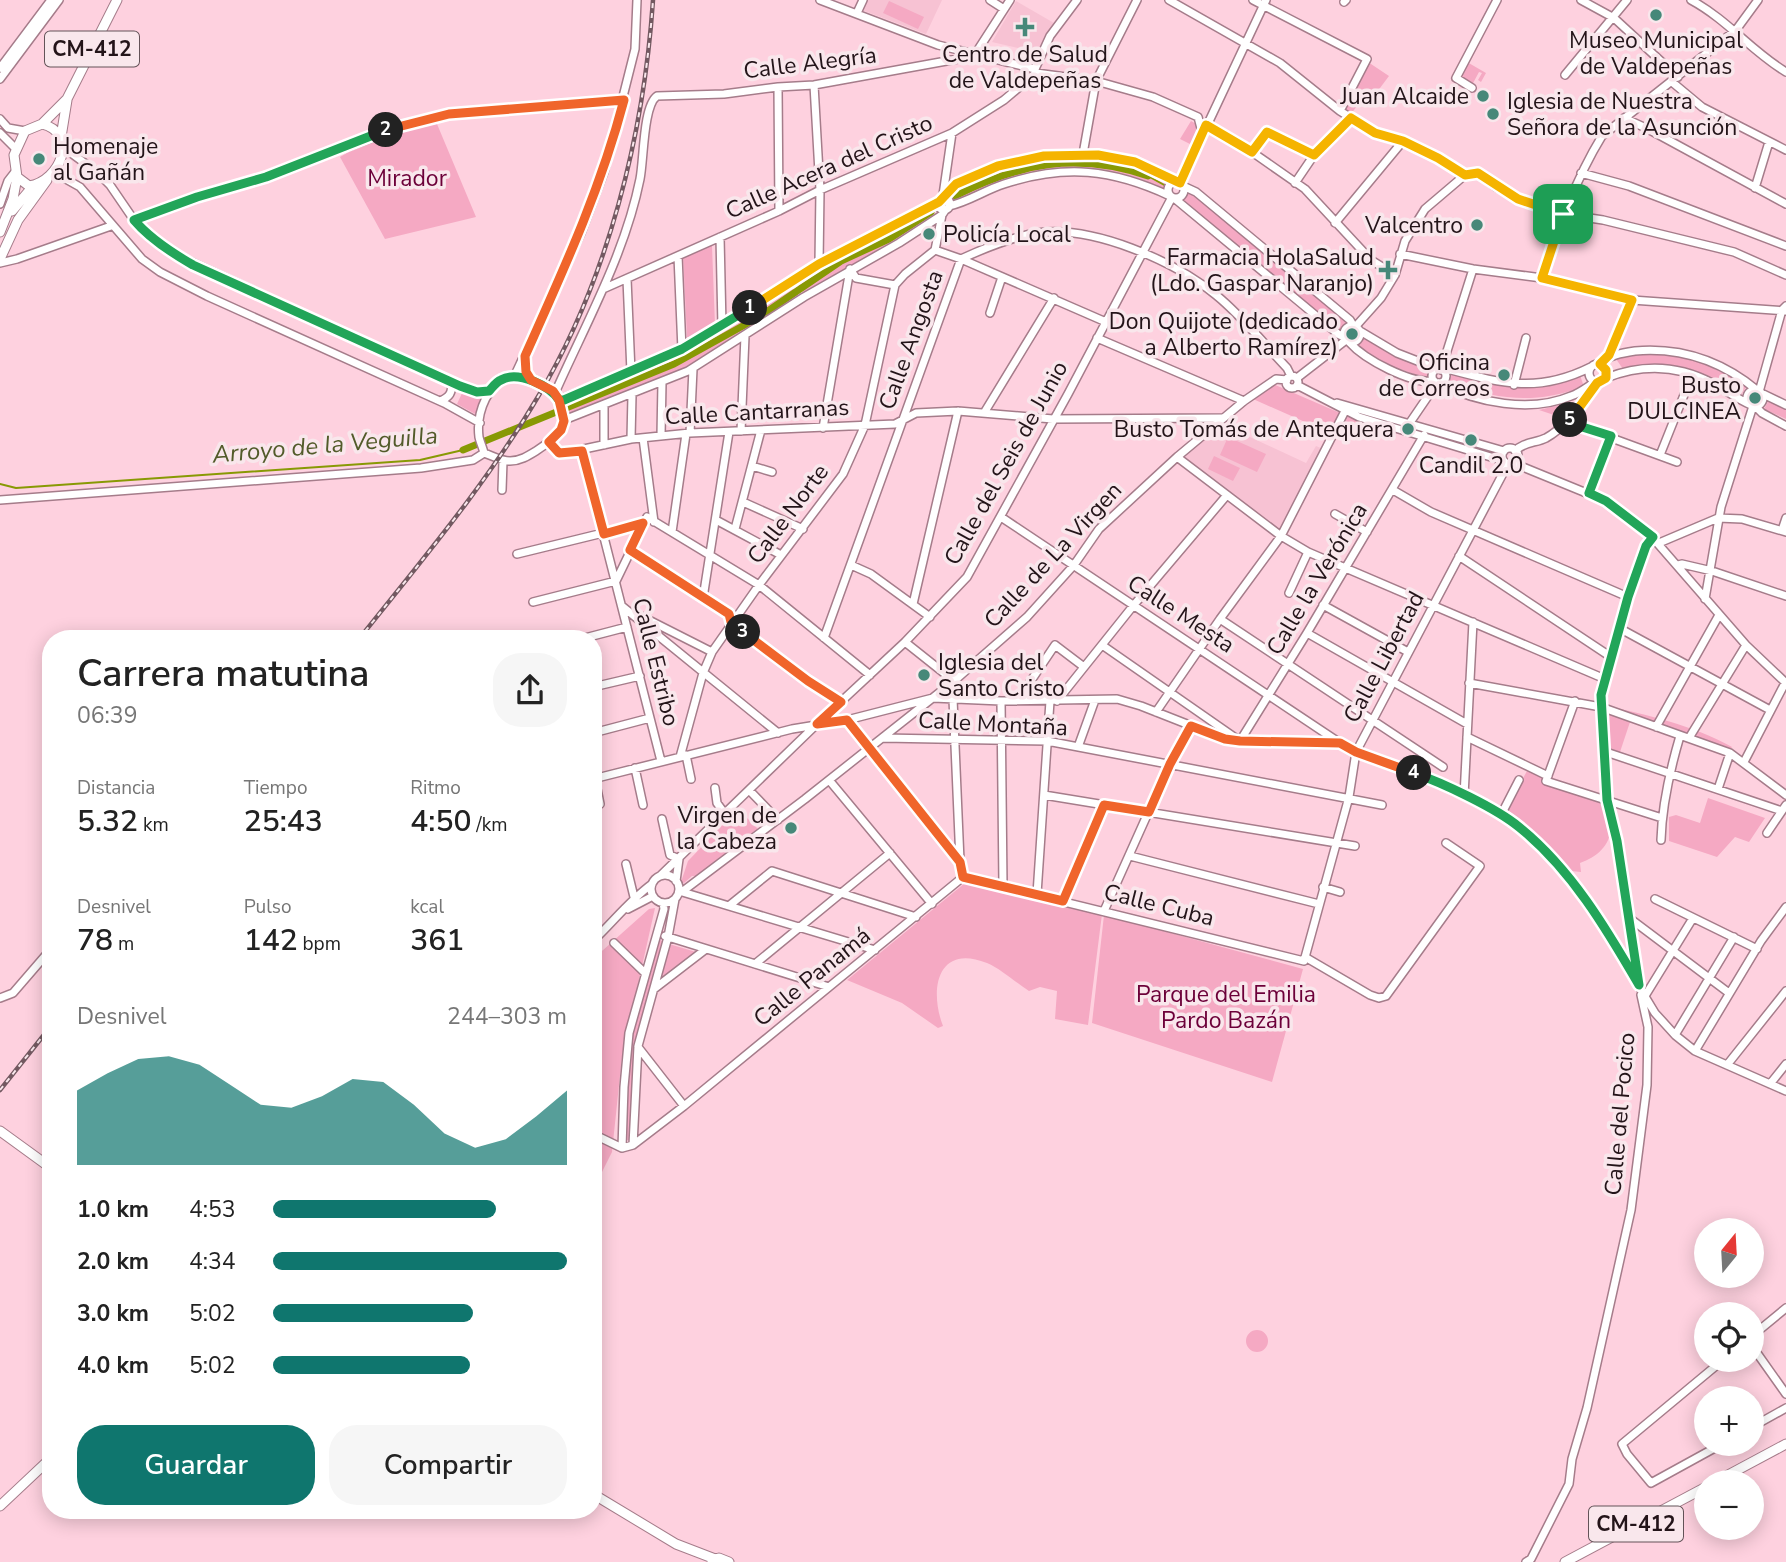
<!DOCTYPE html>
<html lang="es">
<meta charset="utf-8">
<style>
body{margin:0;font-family:"Nunito Sans",sans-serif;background:#f6f6f6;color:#222;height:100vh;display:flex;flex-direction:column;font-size:26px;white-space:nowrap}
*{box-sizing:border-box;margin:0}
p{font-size:23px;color:#767676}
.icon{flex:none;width:38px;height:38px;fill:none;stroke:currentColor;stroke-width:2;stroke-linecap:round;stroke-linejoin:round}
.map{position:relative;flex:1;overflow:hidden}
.panel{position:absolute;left:42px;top:630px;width:560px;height:889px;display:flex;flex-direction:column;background:#fff;border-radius:28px;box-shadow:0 4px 18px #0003}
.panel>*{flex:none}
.needle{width:46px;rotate:18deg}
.controls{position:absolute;left:1694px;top:1218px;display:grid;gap:14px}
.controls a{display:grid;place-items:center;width:70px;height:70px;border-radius:50%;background:#fff;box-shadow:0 4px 18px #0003;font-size:35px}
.pin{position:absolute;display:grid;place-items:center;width:60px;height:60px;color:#fff;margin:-30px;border-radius:14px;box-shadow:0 4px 10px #0006}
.km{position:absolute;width:35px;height:35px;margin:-18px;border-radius:50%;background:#222;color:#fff;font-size:19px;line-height:35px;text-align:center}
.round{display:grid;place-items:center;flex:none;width:74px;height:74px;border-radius:28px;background:#f6f6f6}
.summary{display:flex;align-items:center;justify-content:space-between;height:119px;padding:0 35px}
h1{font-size:38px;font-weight:600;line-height:52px}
.metrics{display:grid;grid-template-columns:repeat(3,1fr);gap:10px;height:119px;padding:7px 35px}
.metrics div{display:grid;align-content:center}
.metrics b{font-size:30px;font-weight:600}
.metrics small{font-size:19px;font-weight:400}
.metrics p{font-size:19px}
.chart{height:196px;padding:14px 35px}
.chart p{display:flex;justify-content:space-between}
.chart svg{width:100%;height:126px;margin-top:7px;fill:#0f766e;opacity:.7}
.action{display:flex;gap:14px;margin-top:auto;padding:14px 35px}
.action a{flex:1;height:80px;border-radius:28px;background:#0f766e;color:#fff;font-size:28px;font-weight:600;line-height:80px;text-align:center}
.action a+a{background:#f6f6f6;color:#222}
ul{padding:0 35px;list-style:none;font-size:23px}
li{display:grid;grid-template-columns:112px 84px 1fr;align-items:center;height:52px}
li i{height:18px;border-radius:9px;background:#0f766e}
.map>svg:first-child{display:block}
</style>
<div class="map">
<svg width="1786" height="1562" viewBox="0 0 1786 1562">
<rect width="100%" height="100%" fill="#fed1df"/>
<path fill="#f7c2d3" d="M867,0H942L926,34L862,10Z
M1016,1L1054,23L1035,56L1023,52L1022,49L992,42Z
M1222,424L1306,463L1316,446L1323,449L1279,529L1184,458L1185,454Z"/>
<path fill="#f5a9c3" d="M889,1L924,17L918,29L883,13Z
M1368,62L1389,76L1374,96L1366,94L1351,114L1344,107Z
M1467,62L1486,73L1481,82L1478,80L1482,73L1479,72L1472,85L1459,78Z
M1191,121L1198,125L1192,145L1180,139Z
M437,124L476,217L385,239L340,157L387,130Z
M1083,157L1126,163L1171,181L1166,190C1094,156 1026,166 957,201L951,193L1004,167L1045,158Z
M1189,191L1347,321L1339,332L1182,201Z
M927,203L936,217C893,244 847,266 804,293L795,283L896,225Z
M704,246H712L715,325L695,337H687L683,256Z
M789,284L801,299L684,368L569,415L564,401C609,384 657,369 699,345C731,327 760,305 789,284Z
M1363,335L1430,369L1428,379L1388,365L1355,345L1360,342Z
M1653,353C1689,355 1716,368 1747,386L1741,395C1703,372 1668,358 1623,369L1616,359Z
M1452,373C1504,388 1527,395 1580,375L1584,387C1529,405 1503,399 1449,384Z
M1273,384L1340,413L1330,433L1253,399Z
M463,391L472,395H482L477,415L457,404Z
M1769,400L1786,408V419L1764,409Z
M1568,403H1571L1569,409L1560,417L1539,410Z
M1348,416L1380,426L1378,432L1345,422Z
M1228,437L1266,454L1257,472L1220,455Z
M1214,456L1240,468L1233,481L1208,469Z
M1603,705C1648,715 1692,725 1732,747L1728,753L1630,722L1620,752L1606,748Z
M1527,771L1599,797C1602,804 1606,811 1609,819C1615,841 1600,856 1580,863L1581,872L1571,871L1523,825L1505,812Z
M1708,798L1765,818L1749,842L1735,837L1717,857L1669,841V817L1676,815L1700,823Z
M738,809L761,832L699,876H692L684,883L681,882L688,861Z
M965,883L1102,914L1088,1025L1055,1019L1057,991L1040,987L1029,991C1015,982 1001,969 987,963C937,943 929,990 943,1026L938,1028L902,1003L847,980Z
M655,908L622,1056L612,1152L593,1190V959L649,909Z
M1104,915L1303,969L1272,1082L1092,1023Z
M658,939L662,941L637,1036L633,1072L630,1140H625L632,1039Z
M669,944L696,952L658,981Z
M1246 1341a11 11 0 1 1 22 0a11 11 0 1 1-22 0Z"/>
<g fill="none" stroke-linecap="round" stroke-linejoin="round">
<path stroke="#889904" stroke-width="2" d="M1148,176L1166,186
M0,484L16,488L420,460L463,450"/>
<path stroke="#889904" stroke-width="7" d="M955,196C1020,163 1077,152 1148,176
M463,450L674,364L759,317L841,261L889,239L931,212"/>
<defs>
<path id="minor" d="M820,0L938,45L1035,69L1036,73L1096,81L1153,97L1198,117L1202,132
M990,0L1004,9
M1169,0L1280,63L1340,111L1375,133L1403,141L1438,158L1465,175L1477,173L1496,187L1531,204L1563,214L1603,220L1734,252L1786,275
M1253,0L1367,59L1340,111
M1581,0L1614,18L1678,77
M1691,0C1728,20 1751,51 1786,72
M1344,2L1346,0
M857,13L863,0
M0,68L51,0
M1035,69L1050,36L1077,0
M1565,75L1627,0
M0,79L59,0
M1672,82L1702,107L1786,150
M814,85L820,190L819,264
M778,87L779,211
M1472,88L1456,78L1497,0
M1624,118L1648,129L1786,204
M0,119L8,128L25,131
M1206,125L1252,152L1305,189L1371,260L1395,275
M0,133L16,149
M63,147L98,173L110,185L136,223L174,254L460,386L477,392L489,391
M1252,152L1267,132L1314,155
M1083,154L1096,81L1137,0
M55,173L80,187L142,259L160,272L207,296L444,403L480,423
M1581,173L1629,186L1786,246
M1168 190a8 8 0 1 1 16 0a8 8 0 1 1-16 0Z
M1180,183L1266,0
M1295,183L1314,155L1351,118
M1183,186L1196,192L1350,320L1353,325
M1755,188L1769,142
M943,195L952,133
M944,198C951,182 969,177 983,172C1047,146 1117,148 1177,182
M1174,198L1338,334L1344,337
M938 204a6 6 0 1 1 12 0a6 6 0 1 1-12 0Z
M0,204L8,181L15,172
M949,206C968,202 985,190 1004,184C1065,164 1112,169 1170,196
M134,220L197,197L266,177L417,121L449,114L623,100
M1335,223L1403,141
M720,237L722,326
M935,250L961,259L1106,322
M1400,254L1473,269L1542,278L1632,300L1786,311
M678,256L682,350
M0,263L17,259L111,226
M850,269L856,278L895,285
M1542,278C1558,229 1575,180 1602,136L1736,30L1758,0
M627,279L631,372
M603,289L779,211L820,190L952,133L1004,100L1036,73
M990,313L1002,277
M1344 334a8 8 0 1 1 16 0a8 8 0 1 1-16 0Z
M1356,326L1381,298L1395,275L1405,241L1425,209L1465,175
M1360,331L1397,353L1438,369
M1097,338L1244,401
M1349,342C1365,360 1411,384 1434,381
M525,357L526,372L531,380
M1607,357L1632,300
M1589 373a9 9 0 1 1 18 0a9 9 0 1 1-18 0Z
M1600,364C1609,355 1622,353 1635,351C1682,347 1722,361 1758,391
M1432 376a7 7 0 1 1 14 0a7 7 0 1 1-14 0Z
M1441,370L1473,269
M1444,371L1451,370C1504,384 1539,393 1591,367
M1286 382a6 6 0 1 1 12 0a6 6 0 1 1-12 0Z
M514,377L581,233L604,172L635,49L637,0
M514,377C524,377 532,381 541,385C552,390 558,395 561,408C567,431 554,439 536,451C528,456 520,461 510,461C501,461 493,456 484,453C483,448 480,442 479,437C476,413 488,379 514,377Z
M1297,378L1346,340
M1606,378C1642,364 1678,365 1712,383C1726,390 1737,399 1751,405
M1439,383C1477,403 1531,413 1571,396C1580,393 1587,387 1595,382
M1297,385L1359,417L1504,461
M1514,385L1526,338
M1747 398a8 8 0 1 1 16 0a8 8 0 1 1-16 0Z
M1759,392L1782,310L1786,306
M555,393C586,323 625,254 640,179C644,159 643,106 657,96L724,94L778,87L814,85L974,56L1010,0
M1761,393L1786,405
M559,400L682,350L819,264L939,202
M440,401C450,397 452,393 452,382
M1337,403L1504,451
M1755,406L1762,413L1786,426
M984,413L1054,298
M564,420L688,371L804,297L899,243L942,215L946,209
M1569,420L1576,425L1677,462
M1409,424L1437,383
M823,428L850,269
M741,431L745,336
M690,433L693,369
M661,436L662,382
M643,438L654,522
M631,439L632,395
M549,442L560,453H565L631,439L690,433L895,424L916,413L958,411L1053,419L1222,418
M604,445V406
M1502 456a8 8 0 1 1 16 0a8 8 0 1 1-16 0Z
M582,451L661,761
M1515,451C1523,442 1536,443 1546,438C1568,426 1582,402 1597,383
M1660,455L1692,375
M1177,457L1281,536L1308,552L1605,679
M1513,463L1606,501L1652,537L1746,645L1786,683
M752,466L772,472
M502,490L503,461
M1393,490L1431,512L1628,597
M1589,493L1611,436
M0,500L421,468L473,460L484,453
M743,502L803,529
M1335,514L1367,532
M1001,517L1340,743
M716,520L781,555
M735,529L761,430
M1782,530L1786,518
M672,532L686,434
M1659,543L1718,518L1742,519L1786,532
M630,550L729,614L731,622L808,681L841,702
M517,554L644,523
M1459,556L1611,657
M851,565L871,574L930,617
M1678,565L1682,564L1712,571L1786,596
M1289,593L1308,552
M703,598L729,432
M1705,599L1721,507L1753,406
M533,602L616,581L647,517L759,585L870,675
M913,604L958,411
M1323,605L1408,652
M623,607L778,733
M635,613L712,652
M1220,619L1443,767
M1619,628L1770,710
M1307,633L1467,724
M824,638L961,259C985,248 1011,237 1037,233C1093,225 1174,261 1216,295C1242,316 1264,344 1287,368L1291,376
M581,639L627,627
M905,642L954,681
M1102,645L1240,741L1307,633L1424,435
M1469,683L1601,707L1730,753L1786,795
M593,687L640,676
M953,699L960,861
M1018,700L1055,645L1084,667
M1001,701L1003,885
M1057,701L1133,606L1227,495
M1575,701L1546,781L1662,818
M1156,712L1220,619L1281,536L1345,411
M847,720L960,861L963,877
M1656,727L1719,615
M593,733L650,718
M1467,737L1548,776
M883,738L1047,741L1382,805
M1689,738L1746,645
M1078,747L1095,700
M1603,751L1782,811
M686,755L691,779
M680,757L703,673L712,652L759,585L843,474L865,425L895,285L905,274L935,250L942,215
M1744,762L1785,683
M635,768L643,805
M593,779L792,729L847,720L933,698L1001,701L1117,699L1141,706L1225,739L1340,743L1356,752L1429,778L1501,815L1519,827L1563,870L1586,899L1655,1013L1675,1035L1695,1051L1786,1091
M595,779L600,804
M829,780L932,904
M715,788L717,803L725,814
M1718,789L1730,753
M749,790L778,820
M1044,795L1355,846
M1464,796L1473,622
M1501,815L1519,780
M662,819L670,855L679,859
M1767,833L1786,805
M1661,840C1662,804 1670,770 1680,736
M1130,856L1319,904
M626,864L634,897
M651 889a14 14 0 1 1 28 0a14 14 0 1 1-28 0Z
M660,876L817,724L905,642L967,577L1068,394L1172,197
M963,877L1304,961L1349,797L1356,752L1508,464
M676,881L679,859
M1323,887L1340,892
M679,891L875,950
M683,891L805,799L954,681L1027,617L1074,565L1099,529L1177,457L1244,401L1276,379L1287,380
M1037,894L1050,701
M1655,899L1757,949
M1064,901L1105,805
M730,905L772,871L916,917
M628,909L653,896
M1104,911L1170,764L1191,726
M1628,917L1729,993
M665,936L829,987
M593,941C613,922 630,900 652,884
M614,943L645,973
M1305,957L1370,995L1379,998L1386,996L1480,866L1446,843
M755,964L890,853
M1638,980L1617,841L1607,800L1601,696L1628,597L1646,546L1652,537
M654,989L706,949
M1645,996L1693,918
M0,998L13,993L51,949
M1675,1035L1734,937
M638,1047L684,1106
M1695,1051L1761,941L1786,907
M1727,1065L1786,991
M1770,1084L1786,1064
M593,1134L622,1148L633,1145L638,1046L668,937L675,899
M633,1145L684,1106L963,877
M622,1148L624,1087L629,1033L664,909L663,903
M1752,1336L1786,1308
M1752,1346L1786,1394
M1752,1427L1786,1408
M1722,1444L1651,1483L1627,1454L1622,1444L1723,1360
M1526,1562L1531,1559L1569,1484L1572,1459L1587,1408L1631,1210L1647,1085L1648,1027L1641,995"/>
<path id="major" d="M42,124C79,133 61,181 29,186L17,177L14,155L25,131Z
M42,124L67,99L117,0
M61,137L67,100
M12,211L29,191L37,187
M0,232L13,199L17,177
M0,259L18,220L47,180
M0,1131L51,1168
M1715,1482L1786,1444
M593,1494L676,1544L715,1559
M0,1506L51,1458
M712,1561L719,1558L729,1562
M1565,1562L1706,1487"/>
</defs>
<use href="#minor" stroke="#a57c8a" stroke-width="10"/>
<use href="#major" stroke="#a57c8a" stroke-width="11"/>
<use href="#minor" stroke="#fff" stroke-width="7"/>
<use href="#major" stroke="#fff" stroke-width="9"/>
<defs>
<path id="rail" d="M359,639C422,560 488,482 539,395C608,279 644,134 653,0
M0,1090L51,1026"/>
</defs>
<use href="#rail" stroke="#735961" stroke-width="4.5"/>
<use href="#rail" stroke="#f9e7ec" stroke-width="2" stroke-dasharray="5" stroke-linecap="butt"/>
</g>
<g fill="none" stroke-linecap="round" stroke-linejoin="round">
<defs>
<path id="split-1" d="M750,308L819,264L939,202L956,184L998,166L1044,156L1098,155L1135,162L1180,183L1206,125L1252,152L1267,132L1314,155L1351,118L1375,133L1403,141L1438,158L1465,175L1478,173L1518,199L1563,214"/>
<path id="split-2" d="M386,130L266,177L197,197L134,220C150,239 172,253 193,265L460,386L477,392L489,391C492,388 496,382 501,380C518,370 550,386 559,400H564L682,349L750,308"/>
<path id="split-3" d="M386,130L449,114L624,100C600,191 563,271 525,356L526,372L531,380L553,391L559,400L564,421L561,430L549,442L559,453L582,451L604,534L643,523L630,550L729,614L731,622L743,632"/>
<path id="split-4" d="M743,632L808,681L841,702L817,724L847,720L960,862L963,877L1063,901L1104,805L1149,812L1170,764L1191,726L1225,739L1240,741L1340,743L1356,752L1414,773"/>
<path id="split-5" d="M1414,773C1443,783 1496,808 1519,827C1571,869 1606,928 1639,985L1617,841L1607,800L1601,695L1628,597L1646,546L1653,537L1606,501L1589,493L1611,436L1576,425L1570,420"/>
<path id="split-6" d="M1563,214L1542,278L1632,300L1609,355L1600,364L1606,370V378L1597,383L1570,420"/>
</defs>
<use href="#split-1" stroke="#fff" stroke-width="14"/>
<use href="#split-2" stroke="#fff" stroke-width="14"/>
<use href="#split-3" stroke="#fff" stroke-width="14"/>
<use href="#split-4" stroke="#fff" stroke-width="14"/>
<use href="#split-5" stroke="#fff" stroke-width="14"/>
<use href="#split-6" stroke="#fff" stroke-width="14"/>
<use href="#split-1" stroke="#f5b400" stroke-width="9"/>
<use href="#split-2" stroke="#22a559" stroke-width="9"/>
<use href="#split-3" stroke="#f0652b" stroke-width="9"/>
<use href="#split-4" stroke="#f0652b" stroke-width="9"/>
<use href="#split-5" stroke="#22a559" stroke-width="9"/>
<use href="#split-6" stroke="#f5b400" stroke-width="9"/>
</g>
<g fill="#468879" stroke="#f9e7ec" stroke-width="2.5">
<circle cx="1656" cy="15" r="7"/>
<path d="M1021.5 16.5h7v7h7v7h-7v7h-7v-7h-7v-7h7z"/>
<circle cx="1483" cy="96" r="7"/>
<circle cx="1493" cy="114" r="7"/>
<circle cx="39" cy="159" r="7"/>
<circle cx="1477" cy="225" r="7"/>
<circle cx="929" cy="234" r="7"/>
<path d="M1384.5 259.5h7v7h7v7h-7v7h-7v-7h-7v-7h7z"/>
<circle cx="1352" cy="334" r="7"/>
<circle cx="1504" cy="375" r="7"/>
<circle cx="1755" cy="398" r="7"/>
<circle cx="1408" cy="429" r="7"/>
<circle cx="1471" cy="440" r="7"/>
<circle cx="924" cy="675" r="7"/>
<circle cx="791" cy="828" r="7"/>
</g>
<g text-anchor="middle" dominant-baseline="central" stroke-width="7" stroke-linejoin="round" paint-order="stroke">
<g fill="#f9e7ec" stroke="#635358" stroke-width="2">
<rect x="45" y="31.5" width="94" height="35" rx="5"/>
<rect x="1589" y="1506.5" width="94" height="35" rx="5"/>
</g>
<g font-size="21" font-weight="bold" fill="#231419">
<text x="92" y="49">CM-412</text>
<text x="1636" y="1524">CM-412</text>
</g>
<g font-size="23" fill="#231419" stroke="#f9e7ec" text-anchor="end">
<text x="1656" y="40" text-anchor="middle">Museo Municipal<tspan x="1656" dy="26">de Valdepeñas</tspan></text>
<text x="1025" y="54" text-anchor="middle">Centro de Salud<tspan x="1025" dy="26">de Valdepeñas</tspan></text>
<text x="1469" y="96">Juan Alcaide</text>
<text x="1507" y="101" text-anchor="start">Iglesia de Nuestra<tspan x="1507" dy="26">Señora de la Asunción</tspan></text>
<text x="53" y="146" text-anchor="start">Homenaje<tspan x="53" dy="26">al Gañán</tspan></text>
<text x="1463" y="225">Valcentro</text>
<text x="943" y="234" text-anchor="start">Policía Local</text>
<text x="1374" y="257">Farmacia HolaSalud<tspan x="1374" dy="26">(Ldo. Gaspar Naranjo)</tspan></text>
<text x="1338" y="321">Don Quijote (dedicado<tspan x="1338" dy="26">a Alberto Ramírez)</tspan></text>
<text x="1490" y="362">Oficina<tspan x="1490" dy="26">de Correos</tspan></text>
<text x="1741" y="385">Busto<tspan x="1741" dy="26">DULCINEA</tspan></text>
<text x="1394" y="429">Busto Tomás de Antequera</text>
<text x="1471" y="465" text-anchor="middle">Candil 2.0</text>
<text x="938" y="662" text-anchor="start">Iglesia del<tspan x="938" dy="26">Santo Cristo</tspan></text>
<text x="777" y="815">Virgen de<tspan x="777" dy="26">la Cabeza</tspan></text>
</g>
<g font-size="23" fill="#231419" stroke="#f9e7ec">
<text transform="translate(810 63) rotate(-7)">Calle Alegría</text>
<text transform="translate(829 167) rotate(-24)">Calle Acera del Cristo</text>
<text transform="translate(911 340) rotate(-70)">Calle Angosta</text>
<text transform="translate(757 412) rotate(-3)">Calle Cantarranas</text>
<text transform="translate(1006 463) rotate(-61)">Calle del Seis de Junio</text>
<text transform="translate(788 514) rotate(-53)">Calle Norte</text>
<text transform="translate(1053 555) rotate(-47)">Calle de La Virgen</text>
<text transform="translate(1317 579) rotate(-59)">Calle la Verónica</text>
<text transform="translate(1181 614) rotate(33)">Calle Mesta</text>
<text transform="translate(1384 657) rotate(-62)">Calle Libertad</text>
<text transform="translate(656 662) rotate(76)">Calle Estribo</text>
<text transform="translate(993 724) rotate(3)">Calle Montaña</text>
<text transform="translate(1159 905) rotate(14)">Calle Cuba</text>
<text transform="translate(812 977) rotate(-39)">Calle Panamá</text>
<text transform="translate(1620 1114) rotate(-85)">Calle del Pocico</text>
</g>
<g font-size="23" fill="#6c0039" stroke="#f9e7ec">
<text x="407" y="178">Mirador</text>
<text x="1226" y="994">Parque del Emilia<tspan x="1226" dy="26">Pardo Bazán</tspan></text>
</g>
<g font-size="24" font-style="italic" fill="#525b2a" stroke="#f9e7ec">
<text transform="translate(325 445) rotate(-5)">Arroyo de la Veguilla</text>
</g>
</g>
</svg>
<div class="controls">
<a><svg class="needle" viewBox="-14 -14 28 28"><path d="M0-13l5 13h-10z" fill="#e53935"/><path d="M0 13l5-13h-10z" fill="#767676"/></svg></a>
<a><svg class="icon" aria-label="locate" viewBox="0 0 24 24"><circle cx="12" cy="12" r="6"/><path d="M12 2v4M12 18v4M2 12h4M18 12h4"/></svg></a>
<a>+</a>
<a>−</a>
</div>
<div class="pin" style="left:1563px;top:214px;background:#1e9e55"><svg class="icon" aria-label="arrive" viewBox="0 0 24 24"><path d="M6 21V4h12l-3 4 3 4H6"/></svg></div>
<b class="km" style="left:750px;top:308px">1</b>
<b class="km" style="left:386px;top:130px">2</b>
<b class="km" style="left:743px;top:632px">3</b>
<b class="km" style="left:1414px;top:773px">4</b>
<b class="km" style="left:1570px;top:420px">5</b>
<section class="panel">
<div class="summary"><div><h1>Carrera matutina</h1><p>06:39</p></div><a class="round"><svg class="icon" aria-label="share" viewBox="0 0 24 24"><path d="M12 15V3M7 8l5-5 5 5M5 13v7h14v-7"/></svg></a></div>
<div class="metrics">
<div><p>Distancia</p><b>5.32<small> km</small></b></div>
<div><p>Tiempo</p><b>25:43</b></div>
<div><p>Ritmo</p><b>4:50<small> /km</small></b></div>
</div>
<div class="metrics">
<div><p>Desnivel</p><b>78<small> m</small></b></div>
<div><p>Pulso</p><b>142<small> bpm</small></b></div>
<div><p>kcal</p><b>361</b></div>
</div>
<div class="chart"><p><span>Desnivel</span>244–303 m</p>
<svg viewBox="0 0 160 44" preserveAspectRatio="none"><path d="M0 44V18L10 12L20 7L30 6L40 9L50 16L60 23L70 24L80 20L90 14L100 15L110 23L120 33L130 38L140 35L150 27L160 18V44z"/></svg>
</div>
<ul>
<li><b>1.0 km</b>4:53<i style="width:76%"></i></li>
<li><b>2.0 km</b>4:34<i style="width:100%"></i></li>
<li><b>3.0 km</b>5:02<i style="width:68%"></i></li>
<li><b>4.0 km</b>5:02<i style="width:67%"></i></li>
</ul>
<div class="action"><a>Guardar</a><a>Compartir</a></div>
</section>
</div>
